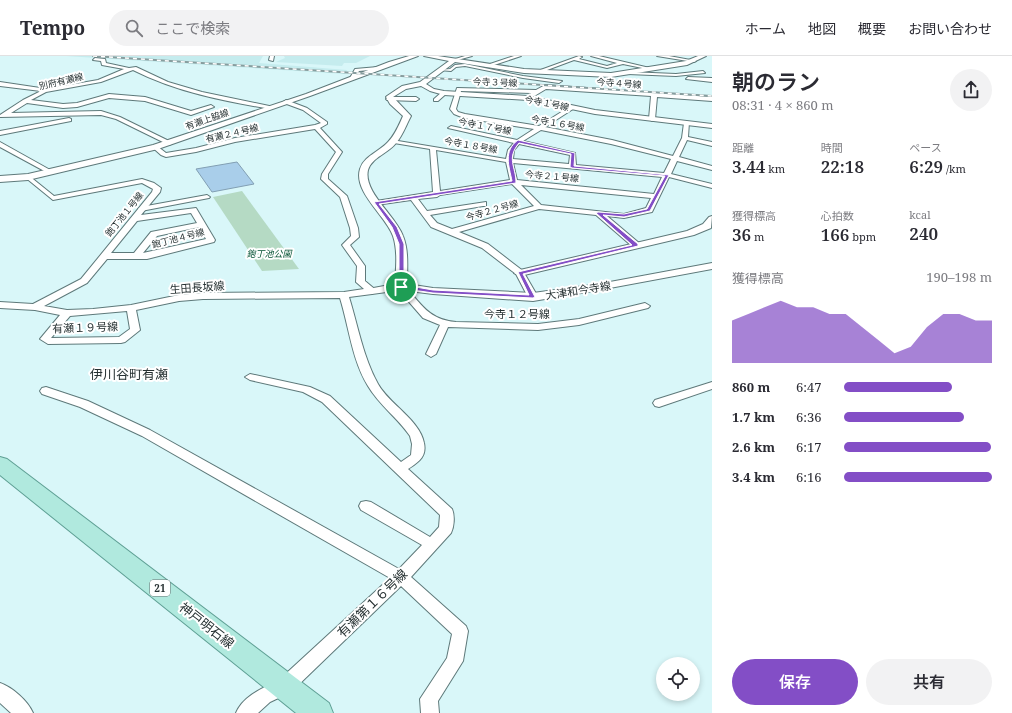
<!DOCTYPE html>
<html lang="ja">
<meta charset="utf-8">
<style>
body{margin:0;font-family:"Noto Serif","Noto Sans JP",serif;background:#f2f2f3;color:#2b2b33;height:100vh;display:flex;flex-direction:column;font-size:15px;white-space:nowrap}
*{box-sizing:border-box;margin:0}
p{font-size:13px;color:#7c7c81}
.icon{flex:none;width:22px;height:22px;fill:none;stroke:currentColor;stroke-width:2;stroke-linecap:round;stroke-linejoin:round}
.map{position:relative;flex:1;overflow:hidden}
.side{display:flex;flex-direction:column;background:#fff;width:300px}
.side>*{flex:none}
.buttons{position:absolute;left:656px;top:601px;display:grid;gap:8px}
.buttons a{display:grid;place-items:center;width:44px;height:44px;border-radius:50%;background:#fff;box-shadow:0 2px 6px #0003;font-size:20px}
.pin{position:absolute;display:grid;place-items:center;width:34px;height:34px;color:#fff;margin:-17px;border:2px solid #fff;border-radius:50%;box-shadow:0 1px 4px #0007}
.round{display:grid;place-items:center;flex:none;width:42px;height:42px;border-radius:21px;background:#f2f2f3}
.headline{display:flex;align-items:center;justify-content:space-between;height:68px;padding:0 20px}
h1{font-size:22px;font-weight:600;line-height:30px}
.figures{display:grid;grid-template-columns:repeat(3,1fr);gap:6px;height:68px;padding:4px 20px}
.figures div{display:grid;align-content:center}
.figures b{font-size:17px;font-weight:600}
.figures small{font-size:11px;font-weight:400}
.figures p{font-size:11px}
.chart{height:112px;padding:8px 20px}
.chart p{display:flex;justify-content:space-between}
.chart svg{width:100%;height:72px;margin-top:4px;fill:#834ec6;opacity:.7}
.cta{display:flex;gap:8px;margin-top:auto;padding:8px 20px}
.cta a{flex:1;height:46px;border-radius:24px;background:#834ec6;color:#fff;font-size:16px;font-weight:600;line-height:46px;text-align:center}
.cta a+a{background:#f2f2f3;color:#2b2b33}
ul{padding:0 20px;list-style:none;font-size:13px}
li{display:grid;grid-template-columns:64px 48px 1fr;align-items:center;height:30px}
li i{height:10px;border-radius:5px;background:#834ec6}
header{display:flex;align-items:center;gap:24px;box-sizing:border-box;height:56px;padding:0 20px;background:#fff;border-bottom:1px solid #e1e1e2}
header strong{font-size:19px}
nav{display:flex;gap:22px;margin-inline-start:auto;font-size:14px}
.search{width:280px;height:36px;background:#f2f2f3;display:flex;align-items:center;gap:10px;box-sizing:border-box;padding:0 14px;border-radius:22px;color:#7c7c81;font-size:15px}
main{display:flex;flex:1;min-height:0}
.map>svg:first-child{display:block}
</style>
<header>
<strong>Tempo</strong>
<div class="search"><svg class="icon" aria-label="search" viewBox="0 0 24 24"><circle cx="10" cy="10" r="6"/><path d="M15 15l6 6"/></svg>ここで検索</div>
<nav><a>ホーム</a><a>地図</a><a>概要</a><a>お問い合わせ</a></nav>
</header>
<main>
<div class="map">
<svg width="712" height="657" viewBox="0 0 712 657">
<rect width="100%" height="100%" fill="#d9f7f9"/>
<path fill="#c5ecee" d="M66,0H263L259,7L347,14L345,18Z
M284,0H370L356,7H344L342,10L276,6L285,2Z"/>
<path fill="#b5dac4" d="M242,135L299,213L262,215L213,141Z"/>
<path fill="#a9ceea" stroke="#829fb3" d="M237,106L254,128L212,136L196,113Z"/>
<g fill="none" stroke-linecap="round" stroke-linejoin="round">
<path stroke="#b5cfd1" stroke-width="5" stroke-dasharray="5 2.5" stroke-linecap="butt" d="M95,3L100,0"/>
<defs>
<path id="pedestrian" d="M207,139L210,141L209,142L141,155L138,153L141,151Z"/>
<path id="minor" d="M270,0H274L273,5L269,4Z
M465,0H472L454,5L452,4Z
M514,0H521L488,11L484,10Z
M579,0L582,1L579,3L607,10L617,7L591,0H599L654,13L652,14L623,8L607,12L574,4L539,17L535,16Z
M657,0H669L696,5L694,6Z
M95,2L105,3L106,7L129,12L136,11L168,26L202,36L274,51L271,53C223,45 177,36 133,14L101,26L46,36L31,44L63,48L77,47L109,38L145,41L191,55L211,49L214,51L191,59L145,45L109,42L77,51L63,52L27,47L11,57L101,55L120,61L171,86V88L169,89L116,63L101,59L0,61V59L23,44L41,35L0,30V26L47,33L98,24L124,13L102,9L101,5L93,4Z
M465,8L523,20L562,25L559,27L523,22L465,10L456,11L451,15L439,14L450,13L455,9Z
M378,11L380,13L359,15L354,23L350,22L355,13Z
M703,15L705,17L676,20L628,18L626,17L628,16L676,18Z
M688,21L712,22V26L686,23Z
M545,29L712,41V45L657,41L655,63L652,65L649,63L651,40L546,33L531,42L528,40L531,37L461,35L456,53L458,56L465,58L539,70L571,50L573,51V53L545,71L612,84L673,100L682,82L684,67L689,66L688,81L712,86V90L687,84L679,101L712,110V114L677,105L671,118L712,128V132L669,121L652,156L624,162L607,160L639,187L640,189L639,191H633L596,159L539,153L459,176L488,188L523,215L538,241L533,244L528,241L516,218L482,192L431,171L411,144L376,149L372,147L376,145L433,136L430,93L394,87L392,86V84L506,103L508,94L514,87L448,72L451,70L517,84L534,73L464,62L454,58L450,53L457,32L536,34ZM541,74L611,88L671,103L664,117L576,109L575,97L523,85ZM519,88L570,99L569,108L513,103L514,94ZM436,94L506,106L510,124L440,135ZM513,107L662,121L654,138L517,124ZM512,128L534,150L452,173L437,167L430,159L483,150H486V146L427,155L418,143L437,141L440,139ZM521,129L651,142L646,152L624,158L541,149Z
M442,36L447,37L438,45H434V43Z
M389,41H416L419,43L416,45L387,44L386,43Z
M286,44L307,52L327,66V68L320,72L342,96L328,118V123L347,140L358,172L359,181L350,189L365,210V225L377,235L372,238L349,241C358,270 363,301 378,328C389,348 420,364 424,387C427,401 418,406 408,413L452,453C455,460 454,471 451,477L411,521L466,570L468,575L463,605L438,645L439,657H421L420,643L447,602L452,578L401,530L291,636L270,646L258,657H236C243,640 263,632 279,624L390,522L142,380L80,351L42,338L40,335L42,332L46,331L88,345L150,374L399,513L422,489L361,454L359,450L361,446L366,445L371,446L430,481L439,471L440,459L322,346L303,336L250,324L245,321L250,318L310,331L330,340L401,406L411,399L412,388L410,380C398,362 379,349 368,330C352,304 349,271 340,242L203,243L179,245L136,254L140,274L125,286L121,287L48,288L40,283L60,259L35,254L0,252V246L33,248L81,223L152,136L153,133L142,127L53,144L26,122V120L28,119L54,140L142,123L154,127L161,132L160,136L141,159L196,152L215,184L214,186L147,203H107L87,227L44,250L67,254L93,253L131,249L179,239L203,237L344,236L364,233L356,226L357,210L342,189L351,180L350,172L340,141L321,123L322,118L336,96L315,73L235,86L196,96L166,101L161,99L152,91L157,90L166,97L196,92L235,82L315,69L321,67L303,54L284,47L283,46ZM191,157L197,167L151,176L134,197H111L137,165ZM199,171L206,183L143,197L157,180ZM127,255L130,273L119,281L51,282L70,260Z
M69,62L71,63V65L0,79V75Z
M0,86L52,115L53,116L48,117L0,91Z
M401,228L404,229C421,248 429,264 456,266L538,268L579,263L645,247L650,250L648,252L579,269L538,274L448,271L436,298L431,301L426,298L440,269L423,262L396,231Z
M712,326V333L659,351L655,350L653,347L655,344Z
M0,627C12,631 28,645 33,657H11L0,647Z"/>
<path id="tertiary" d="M409,0H418L310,40L158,93L28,124L0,126V120L28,118L153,89L306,38L389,6Z
M424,0H438L524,13L611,17L686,5L698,0H706L687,9L611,21L524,17L455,6L426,28L434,33L444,35L528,40L595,54L712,68V72L595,58L528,44L444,39L430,35L421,30L406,33L393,41L411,60C406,69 403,79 396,87C389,97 372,101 368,114C363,136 396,160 403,180C409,195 407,212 407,228L433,232L533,237L599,228L712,207V213L599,234L533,245L433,238L401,234L372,238L368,237L366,235L368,233L395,228C396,212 398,195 393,180C386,160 353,136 360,113C364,100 379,96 388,86C395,79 399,69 403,60L390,48L386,41L387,40L402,30L420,26L449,5Z
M712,160L711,172L694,179L520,220L514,217L520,214L687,175L703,168L709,161Z"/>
<path id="primary" d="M0,401L7,403L329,647L333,657H296L0,419Z"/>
</defs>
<use href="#pedestrian" stroke="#5e797a" stroke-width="2"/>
<use href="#minor" stroke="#5e797a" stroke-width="2"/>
<use href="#tertiary" stroke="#5e797a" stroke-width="2"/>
<use href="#primary" stroke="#5e9f94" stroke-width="2"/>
<use href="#pedestrian" fill="#fff" fill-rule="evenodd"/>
<use href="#minor" fill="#fff" fill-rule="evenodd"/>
<use href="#tertiary" fill="#fff" fill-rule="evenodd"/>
<use href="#primary" fill="#b0e9de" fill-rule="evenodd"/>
<defs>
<path id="rail" d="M93,0L712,40"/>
</defs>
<use href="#rail" stroke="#879d9e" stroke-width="2"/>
<use href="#rail" stroke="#fff" stroke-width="1.5" stroke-dasharray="4" stroke-linecap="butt"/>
</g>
<path fill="#834ec6" stroke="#fff" fill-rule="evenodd" d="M518,84L575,97L574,110L669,119L650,155L624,161L603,159L638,188V190L523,218L535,241L533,242L433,237L399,232V188L392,171L374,146L512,125C509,110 503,95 518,84ZM519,87L571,98L570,111L572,112L665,120L647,153L624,158L598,156L596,157L632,189L518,216L529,239L433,234L404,229V188L397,171L379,148L516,127C516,110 506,103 519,87Z"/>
<g text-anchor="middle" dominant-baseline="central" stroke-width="4" stroke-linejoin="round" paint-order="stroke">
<g font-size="9" fill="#263132" stroke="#fff">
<text transform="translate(61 25) rotate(-13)">別府有瀬線</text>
<text transform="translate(495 26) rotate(2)">今寺３号線</text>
<text transform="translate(619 27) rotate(4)">今寺４号線</text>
<text transform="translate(547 47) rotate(11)">今寺１号線</text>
<text transform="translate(207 63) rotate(-19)">有瀬上脇線</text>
<text transform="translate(558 67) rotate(10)">今寺１６号線</text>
<text transform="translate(485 70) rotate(11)">今寺１７号線</text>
<text transform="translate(232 77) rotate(-13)">有瀬２４号線</text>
<text transform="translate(471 89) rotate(10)">今寺１８号線</text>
<text transform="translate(552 120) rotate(5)">今寺２１号線</text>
<text transform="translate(492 154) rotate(-16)">今寺２２号線</text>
<text transform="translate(124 158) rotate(-51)">鉋丁池１号線</text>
<text transform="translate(178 182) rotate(-14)">鉋丁池４号線</text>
</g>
<g font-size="9" font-style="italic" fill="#035132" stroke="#fff">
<text x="269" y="197">鉋丁池公園</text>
</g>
<rect fill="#fff" stroke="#676f70" stroke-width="1" x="150" y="524" width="20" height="16" rx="3"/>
<g font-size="10" font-weight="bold" fill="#263132">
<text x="160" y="532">21</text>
</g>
<g font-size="11" fill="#263132" stroke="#fff">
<text transform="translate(197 231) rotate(-4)">生田長坂線</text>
<text transform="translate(578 234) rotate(-9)">大津和今寺線</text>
<text x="517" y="257">今寺１２号線</text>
<text transform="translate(85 271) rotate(-2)">有瀬１９号線</text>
</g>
<g font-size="13" fill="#263132" stroke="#fff">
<text x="129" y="318">伊川谷町有瀬</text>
</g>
<g font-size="13" fill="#263132" stroke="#fff">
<text transform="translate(372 547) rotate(-44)">有瀬第１６号線</text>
<text transform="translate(207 569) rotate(38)">神戸明石線</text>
</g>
</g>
</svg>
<div class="buttons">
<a><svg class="icon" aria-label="locate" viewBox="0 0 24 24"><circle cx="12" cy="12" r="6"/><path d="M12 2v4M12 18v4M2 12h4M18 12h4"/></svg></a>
</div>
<div class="pin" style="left:401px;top:231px;background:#1e9e55"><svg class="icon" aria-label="arrive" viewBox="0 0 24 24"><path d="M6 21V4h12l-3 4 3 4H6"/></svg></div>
</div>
<section class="side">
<div class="headline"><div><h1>朝のラン</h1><p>08:31 · 4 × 860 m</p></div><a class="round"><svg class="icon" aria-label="share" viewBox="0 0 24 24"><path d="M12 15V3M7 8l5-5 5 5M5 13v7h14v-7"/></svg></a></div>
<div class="figures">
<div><p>距離</p><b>3.44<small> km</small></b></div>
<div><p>時間</p><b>22:18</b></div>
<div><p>ペース</p><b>6:29<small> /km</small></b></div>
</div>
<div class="figures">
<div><p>獲得標高</p><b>36<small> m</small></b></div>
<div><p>心拍数</p><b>166<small> bpm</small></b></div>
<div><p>kcal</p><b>240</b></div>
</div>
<div class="chart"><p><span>獲得標高</span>190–198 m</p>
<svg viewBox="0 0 160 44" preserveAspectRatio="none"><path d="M0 44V18L10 14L20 10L30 6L40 10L50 10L60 14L70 14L80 22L90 30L100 38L110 34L120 22L130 14L140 14L150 18L160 18V44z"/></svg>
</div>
<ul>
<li><b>860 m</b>6:47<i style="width:73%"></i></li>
<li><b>1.7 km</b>6:36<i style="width:81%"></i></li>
<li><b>2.6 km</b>6:17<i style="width:99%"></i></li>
<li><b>3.4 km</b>6:16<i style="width:100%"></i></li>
</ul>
<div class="cta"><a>保存</a><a>共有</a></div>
</section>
</main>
